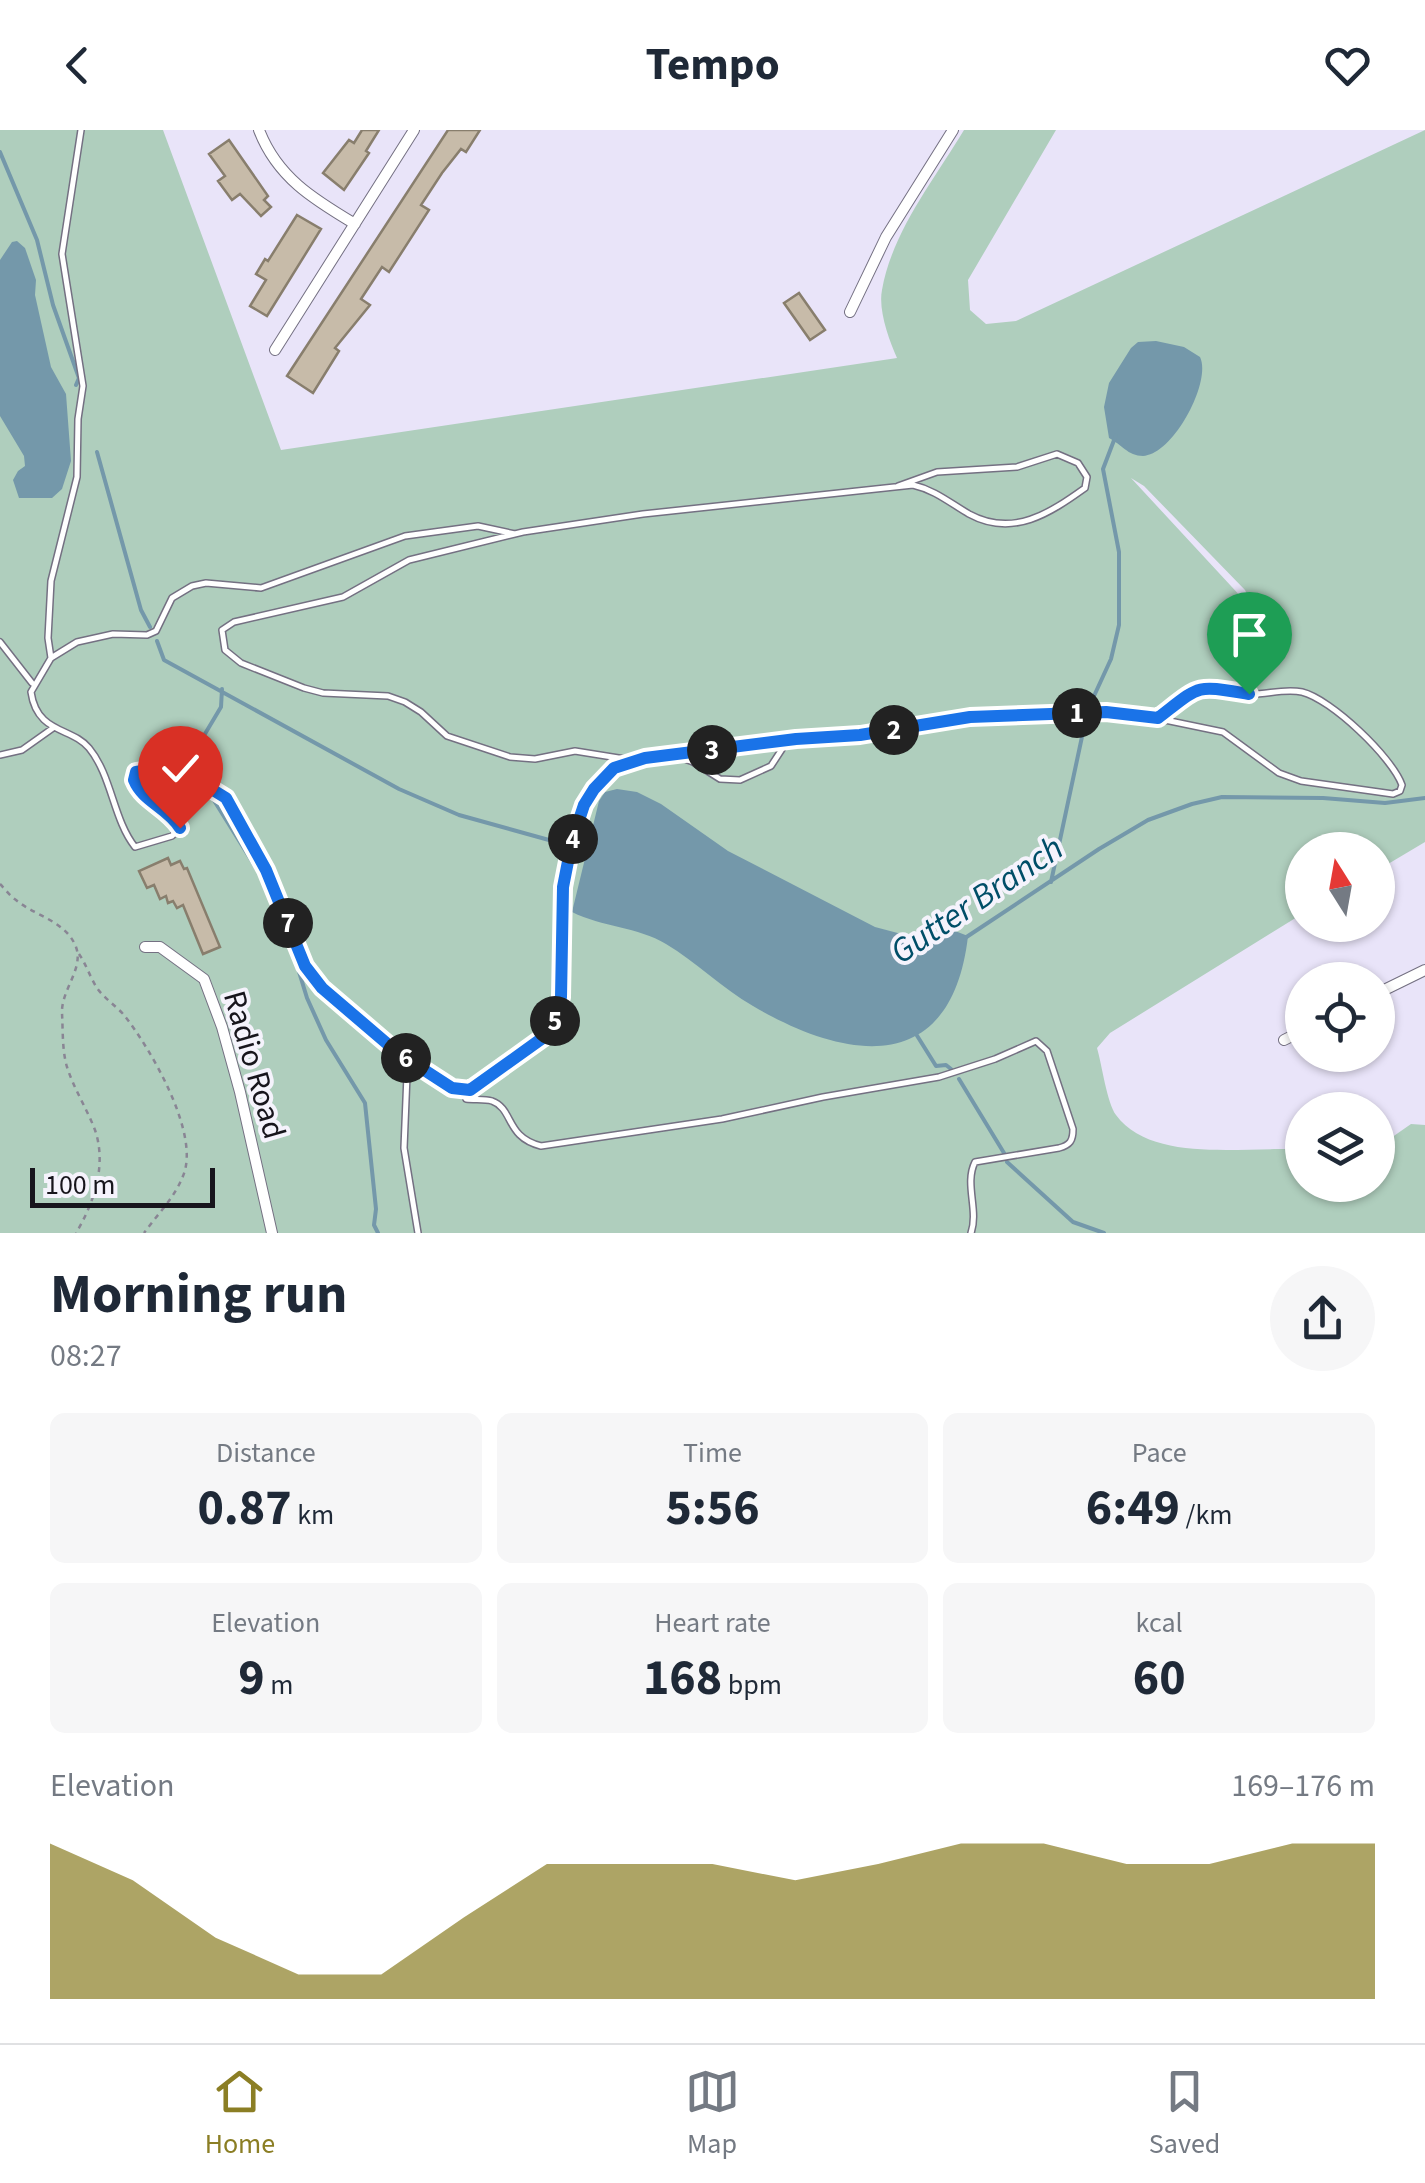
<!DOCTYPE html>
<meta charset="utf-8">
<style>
body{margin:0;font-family:"Source Sans 3",sans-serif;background:#f6f6f7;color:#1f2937;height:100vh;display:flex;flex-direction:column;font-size:38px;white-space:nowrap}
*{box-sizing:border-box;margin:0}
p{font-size:32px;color:#747a83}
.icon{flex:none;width:55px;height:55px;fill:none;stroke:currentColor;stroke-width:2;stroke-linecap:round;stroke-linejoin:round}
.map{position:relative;height:1103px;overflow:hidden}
.details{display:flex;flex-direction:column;background:#fff;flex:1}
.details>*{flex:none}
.needle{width:65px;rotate:349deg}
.tools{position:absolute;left:1285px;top:702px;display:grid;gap:20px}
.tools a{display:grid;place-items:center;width:110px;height:110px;border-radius:50%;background:#fff;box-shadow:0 2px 8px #0004;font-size:50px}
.scale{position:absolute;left:30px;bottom:25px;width:185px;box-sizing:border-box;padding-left:10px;border:5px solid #17151c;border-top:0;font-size:28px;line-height:35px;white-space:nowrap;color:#17151c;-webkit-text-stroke:8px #f5f3fc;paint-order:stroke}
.pin{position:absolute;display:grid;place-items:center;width:85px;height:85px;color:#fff;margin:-102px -42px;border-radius:50% 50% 50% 0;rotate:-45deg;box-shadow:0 0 10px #0007}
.pin .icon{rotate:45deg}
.km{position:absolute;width:50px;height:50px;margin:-25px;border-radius:50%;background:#222;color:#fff;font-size:28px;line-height:50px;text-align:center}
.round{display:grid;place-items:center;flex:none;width:105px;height:105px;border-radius:52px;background:#f6f6f7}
.summary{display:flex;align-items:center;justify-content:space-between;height:170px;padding:0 50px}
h1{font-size:55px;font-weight:700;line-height:75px}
.metrics{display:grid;grid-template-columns:repeat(3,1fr);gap:15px;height:170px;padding:10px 50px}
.metrics div{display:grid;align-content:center;border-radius:15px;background:#f6f6f7;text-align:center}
.metrics b{font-size:50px;font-weight:700}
.metrics small{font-size:28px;font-weight:400}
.metrics p{font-size:28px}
.chart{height:280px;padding:20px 50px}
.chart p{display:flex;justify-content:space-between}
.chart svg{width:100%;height:180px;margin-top:10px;fill:#8b7e24;opacity:.7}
header{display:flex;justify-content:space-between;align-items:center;height:130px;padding:0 50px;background:#fff;font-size:45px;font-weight:700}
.dock{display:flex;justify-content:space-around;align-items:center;height:140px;border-top:2px solid #e0e1e3;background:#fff;font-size:28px;color:#747a83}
.dock a{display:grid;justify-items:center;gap:5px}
.dock .on{color:#8b7e24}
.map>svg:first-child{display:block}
</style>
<header><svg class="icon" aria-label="back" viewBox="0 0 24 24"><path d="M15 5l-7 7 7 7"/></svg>Tempo<svg class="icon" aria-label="heart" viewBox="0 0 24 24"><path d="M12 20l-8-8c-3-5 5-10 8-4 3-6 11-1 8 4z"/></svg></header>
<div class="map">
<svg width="1425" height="1103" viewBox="0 0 1425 1103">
<rect width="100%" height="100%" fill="#e9e4f9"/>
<path fill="#afcebd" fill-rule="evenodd" d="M0,0H163L281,320L897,228C889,210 878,180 882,160C892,102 934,50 964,0H1056L968,150L970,180L986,194L1016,191L1425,0V712L1378,740V720H1302V784L1110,903L1097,918C1102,935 1107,973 1116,985C1153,1035 1248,1015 1302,1020V1055H1378V1017L1411,994L1425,995V1103H0ZM1131,348L1144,356L1245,460L1256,483Z"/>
<path fill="#7498aa" d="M17,111L25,118L36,150L35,165L51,237L66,264L71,331L62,359L52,368H19L13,350L18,341L25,336L24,326L0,286V130L12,112Z
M1156,211L1184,217L1200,227C1212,252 1173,325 1143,326C1128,326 1121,314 1109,308L1104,277L1109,253L1131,218L1138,212Z
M617,659L637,662L661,674L728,721L875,797L909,806L955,801L968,806C952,945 850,933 753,876C722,858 696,832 666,814C638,797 602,797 572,782L599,671L605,662Z"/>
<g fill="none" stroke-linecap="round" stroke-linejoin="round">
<path stroke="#7498aa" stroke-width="4" d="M0,22L37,110L53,175L79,248L76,255
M97,322L141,480L150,497
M157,511L164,530L399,659L459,685L567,715
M1088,579L1111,529L1119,495V422L1103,339L1116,305
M204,654L193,624L221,577L222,559
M210,664L278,773L307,868L326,910L365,973L376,1079L374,1095L378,1103
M1051,752L1086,588
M965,808L1099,719L1148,690L1192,674L1222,667L1323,668L1385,673L1425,668
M916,904L936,936L946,935L951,939
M959,949L1004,1023
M1007,1032L1073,1092L1104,1103"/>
</g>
<path fill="#c7bba9" stroke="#887e6d" stroke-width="2.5" d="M362,0H379L366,21L369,23L344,60L323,43L349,10L354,13Z
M448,0H480L466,22L461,19L442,43L421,75L429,80L389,142L382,137L361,169L370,175L335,218L339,221L313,263L287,246Z
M229,10L268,66L264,70L271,77L261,86L240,64L232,70L218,51L225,46L209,24Z
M297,85L321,99L267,186L250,176L266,150L256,144L265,129L268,131Z
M799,163L825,200L810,210L784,173Z
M168,728L171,735L180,731L184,739L187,738L220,817L203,824L183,775L177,778L173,771L168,773L166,766L160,769L154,755L147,758L139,741Z"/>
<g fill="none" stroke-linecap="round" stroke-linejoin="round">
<defs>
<path id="service" d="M515,404L478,396L405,406L261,458L206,453L192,456L172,468L156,501L147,505L113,504L77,512L51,528L31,562C37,604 72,597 89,618C112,646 113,689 135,717L172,706L180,698C167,677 142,672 134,649L140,640H148L190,656L213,660L225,668L266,740L312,847L368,899L458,960H470L496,944L544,907L554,894L561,867L563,757L572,711L594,659L623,633L674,625L693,632L720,649L740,650L771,636L784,616L796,609L861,605L970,587L1106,582L1136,584L1223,602L1279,643L1301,651L1393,664L1400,661L1402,655C1392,627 1331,569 1302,562C1284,558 1266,565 1248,564C1233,563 1217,554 1202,558C1186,562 1171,578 1158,589
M0,512L32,553
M51,528L48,508L51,451L77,347L78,289L83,256L62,124L81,0
M680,624L789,610
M0,625L22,620L53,598
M631,630L575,621L535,629L510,627L447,606L421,582L405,572L388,566L323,563L304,558L241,533L225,520L222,500L234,492L343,467L409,430L523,402L643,384L913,355C935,360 950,373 969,384C1013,408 1050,383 1085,358L1087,347L1078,333L1057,324L1017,337L937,342L898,356
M399,924L407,945L404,1018L418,1103
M464,961L466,969C475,970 485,969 492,971C514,979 505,1007 541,1016L722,989L823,967L939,947L995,929L1036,911L1047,921L1073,999C1073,1011 1070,1015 1059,1018L975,1032C964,1054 979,1080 971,1103"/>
<path id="minor" d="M259,0C277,47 313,69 355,94
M850,182L886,107L953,0
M275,220L414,0
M145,817H160L204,849L222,897L240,962L272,1103
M1378,863L1425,840
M1284,910L1302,901"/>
</defs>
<use href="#service" stroke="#747082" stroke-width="8"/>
<use href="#minor" stroke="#747082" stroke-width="12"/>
<path stroke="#898594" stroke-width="2.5" stroke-dasharray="5 5" stroke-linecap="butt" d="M0,754C5,759 10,766 16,770C35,786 66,791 76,817C84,839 61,860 62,883C63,900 62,920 67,937C74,959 87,979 95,1000C107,1035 94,1073 76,1103
M79,824C86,834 90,847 97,858C104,868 116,876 124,885C150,918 201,1004 183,1046C175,1067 157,1085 144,1103"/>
<use href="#service" stroke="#fff" stroke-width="5"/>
<use href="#minor" stroke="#fff" stroke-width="10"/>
</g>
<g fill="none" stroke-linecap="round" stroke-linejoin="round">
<defs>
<path id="route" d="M180,698C167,677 143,672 134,650L136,642L148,640L190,656L213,660L226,668L266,740L305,836L322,858L398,923L452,958L470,960L544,907L554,894L561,867L563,757L572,711L584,675L594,659L614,638L645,628L796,609L860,605L970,587L1106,582L1158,588C1202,554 1194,555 1249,564"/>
</defs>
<use href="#route" stroke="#fff" stroke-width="20"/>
<use href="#route" stroke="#1a73e8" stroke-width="12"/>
</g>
<g text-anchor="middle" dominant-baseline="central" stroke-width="8" stroke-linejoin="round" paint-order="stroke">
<g font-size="32" fill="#17151c" stroke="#f5f3fc">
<text transform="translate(254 935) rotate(74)">Radio Road</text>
</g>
<g font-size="35" font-style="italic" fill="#004e68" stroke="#f5f3fc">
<text transform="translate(977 770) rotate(-34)">Gutter Branch</text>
</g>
</g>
</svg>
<div class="tools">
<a><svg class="needle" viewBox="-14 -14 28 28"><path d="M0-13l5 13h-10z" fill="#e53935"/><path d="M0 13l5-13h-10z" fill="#747a83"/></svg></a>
<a><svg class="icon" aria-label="locate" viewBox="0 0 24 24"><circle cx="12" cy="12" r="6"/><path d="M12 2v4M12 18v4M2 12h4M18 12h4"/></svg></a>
<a><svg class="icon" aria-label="layers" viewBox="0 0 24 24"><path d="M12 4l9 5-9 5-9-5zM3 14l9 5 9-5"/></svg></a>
</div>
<div class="scale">100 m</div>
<div class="pin" style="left:1249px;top:564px;background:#1e9e55"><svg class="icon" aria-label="arrive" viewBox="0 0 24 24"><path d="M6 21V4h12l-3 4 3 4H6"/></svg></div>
<div class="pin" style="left:180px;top:698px;background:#d93025"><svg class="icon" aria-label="check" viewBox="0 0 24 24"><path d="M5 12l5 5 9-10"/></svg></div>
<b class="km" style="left:1077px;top:583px">1</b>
<b class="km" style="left:894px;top:600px">2</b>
<b class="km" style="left:712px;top:620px">3</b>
<b class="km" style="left:573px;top:709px">4</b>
<b class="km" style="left:555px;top:891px">5</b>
<b class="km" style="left:406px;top:928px">6</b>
<b class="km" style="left:288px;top:793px">7</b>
</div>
<section class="details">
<div class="summary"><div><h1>Morning run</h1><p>08:27</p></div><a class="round"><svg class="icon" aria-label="share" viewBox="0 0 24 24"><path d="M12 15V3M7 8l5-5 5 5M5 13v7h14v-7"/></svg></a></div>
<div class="metrics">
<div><p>Distance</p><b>0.87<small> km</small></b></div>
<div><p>Time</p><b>5:56</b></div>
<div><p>Pace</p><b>6:49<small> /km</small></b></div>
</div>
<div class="metrics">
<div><p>Elevation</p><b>9<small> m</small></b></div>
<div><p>Heart rate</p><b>168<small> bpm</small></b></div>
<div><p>kcal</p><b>60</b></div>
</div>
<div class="chart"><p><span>Elevation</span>169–176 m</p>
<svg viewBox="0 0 160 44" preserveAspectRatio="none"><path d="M0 44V6L10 15L20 29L30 38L40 38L50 24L60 11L70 11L80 11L90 15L100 11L110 6L120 6L130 11L140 11L150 6L160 6V44z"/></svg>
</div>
</section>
<nav class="dock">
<a class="on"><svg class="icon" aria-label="home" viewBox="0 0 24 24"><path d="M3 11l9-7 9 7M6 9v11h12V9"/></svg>Home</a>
<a><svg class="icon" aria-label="map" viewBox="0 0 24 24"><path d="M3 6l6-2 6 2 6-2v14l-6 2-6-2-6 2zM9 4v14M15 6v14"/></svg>Map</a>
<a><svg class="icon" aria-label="saved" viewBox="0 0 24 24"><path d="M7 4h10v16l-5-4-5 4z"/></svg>Saved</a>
</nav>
